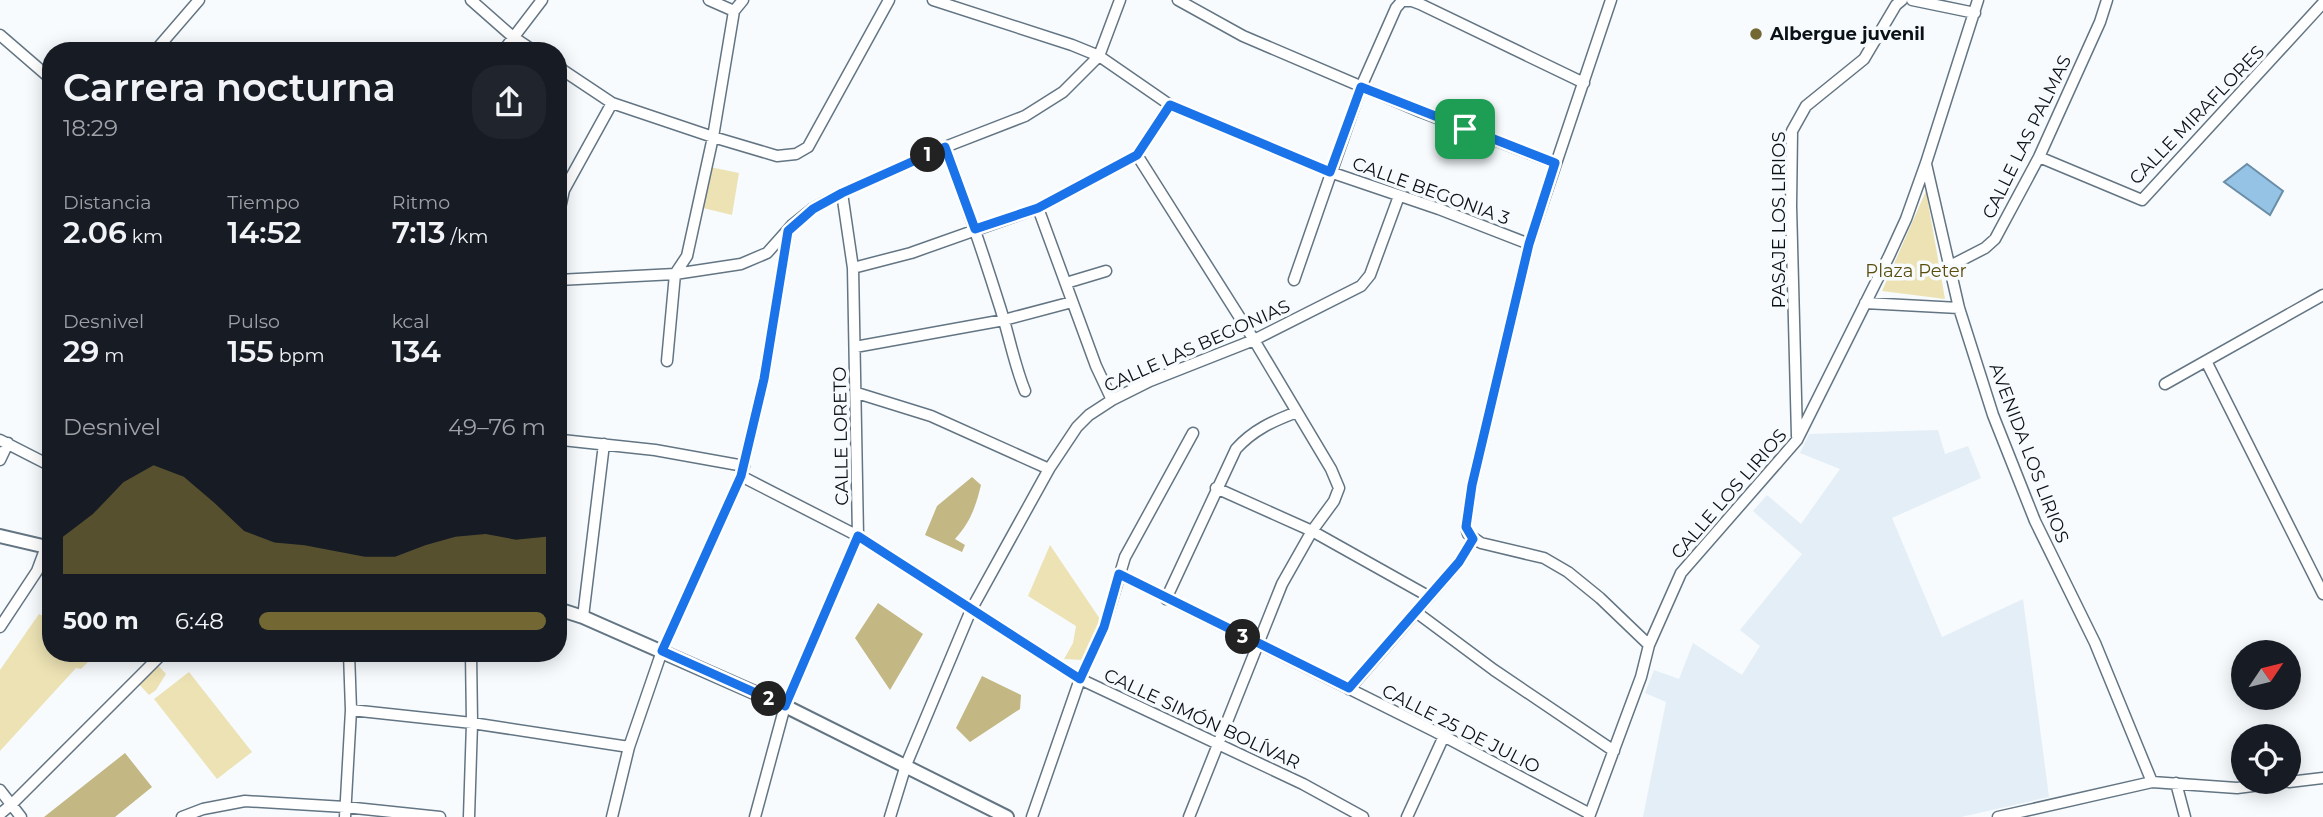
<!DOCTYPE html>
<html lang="es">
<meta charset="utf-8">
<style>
body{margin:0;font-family:Montserrat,sans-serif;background:#20242c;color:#f1f3f6;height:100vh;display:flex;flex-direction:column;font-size:26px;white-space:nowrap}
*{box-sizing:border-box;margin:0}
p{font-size:23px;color:#9ea1a6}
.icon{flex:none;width:38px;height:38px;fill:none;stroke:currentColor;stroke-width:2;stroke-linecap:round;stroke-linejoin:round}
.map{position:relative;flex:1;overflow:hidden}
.drawer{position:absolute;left:42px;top:42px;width:525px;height:620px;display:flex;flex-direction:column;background:#171b24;border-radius:28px;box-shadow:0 4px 18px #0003}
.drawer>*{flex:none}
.needle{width:46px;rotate:55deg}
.buttons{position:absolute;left:2231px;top:640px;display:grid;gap:14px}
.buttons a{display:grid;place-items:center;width:70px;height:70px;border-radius:50%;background:#171b24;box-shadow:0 4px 18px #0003;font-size:35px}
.pin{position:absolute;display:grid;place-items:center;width:60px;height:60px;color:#fff;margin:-30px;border-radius:14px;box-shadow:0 4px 10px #0006}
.km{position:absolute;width:35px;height:35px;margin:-18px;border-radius:50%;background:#222;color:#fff;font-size:19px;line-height:35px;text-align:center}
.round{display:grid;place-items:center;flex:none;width:74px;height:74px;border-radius:28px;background:#20242c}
.overview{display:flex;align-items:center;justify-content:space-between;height:119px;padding:0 21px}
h1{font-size:38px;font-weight:600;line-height:52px}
.figures{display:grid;grid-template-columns:repeat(3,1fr);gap:10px;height:119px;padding:7px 21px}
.figures div{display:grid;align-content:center}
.figures b{font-size:30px;font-weight:600}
.figures small{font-size:19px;font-weight:400}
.figures p{font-size:19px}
.chart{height:196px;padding:14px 21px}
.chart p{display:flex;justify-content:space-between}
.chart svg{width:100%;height:126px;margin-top:7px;fill:#736734;opacity:.7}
ul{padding:0 21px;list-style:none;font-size:23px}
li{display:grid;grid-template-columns:112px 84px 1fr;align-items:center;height:52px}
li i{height:18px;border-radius:9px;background:#736734}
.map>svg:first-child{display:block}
</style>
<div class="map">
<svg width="2323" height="817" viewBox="0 0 2323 817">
<rect width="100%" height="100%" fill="#f7fbfe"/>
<path fill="#e4eef6" d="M1938,430L1945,454L1968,446L1981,478L1892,518L1942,637L2023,599L2049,797L1961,817H1643L1666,702L1645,693L1654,670L1679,679L1693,643L1742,675L1760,646L1740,630L1802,554L1753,511L1767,495L1801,524L1840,469L1800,453L1809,434Z"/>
<path fill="#ece2b4" d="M710,167L739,173L732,215L703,208L706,177Z
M1926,191L1945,299L1882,291Z
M1050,545L1102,622L1083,660L1064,659L1073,643L1076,626L1028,596Z
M39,614L51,620V653H97L81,669L76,668L0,751V670Z
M154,661L166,674L156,690L149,695L136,681Z
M189,672L252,752L217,779L154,699Z"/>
<path fill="#c3b784" d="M972,477L981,485C976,506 970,523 955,539L965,545L962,552L925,535L937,506Z
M878,603L923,634L890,690L855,638Z
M982,676L1021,695L1020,709L970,742L956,728Z
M125,753L152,787L115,817H44Z"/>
<path fill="#94c3e6" stroke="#6b8ea8" stroke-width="2" d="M2247,164L2283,191L2270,215L2224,182Z"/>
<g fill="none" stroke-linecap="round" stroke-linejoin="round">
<defs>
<path id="minor" d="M471,0L513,37L534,51
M709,0L734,11
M933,0L1072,45L1099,56L1170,105L1330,172L1439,209L1529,244
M1178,0L1243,36L1421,112L1555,163
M1611,0L1529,244L1472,485L1466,527L1468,534L1481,543L1544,558L1568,572L1600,598L1649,645
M1912,0L1975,13
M0,35L51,79
M155,51L199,0
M503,51L542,0
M558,67L612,103L713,137L777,156L796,154L808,147L889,0
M945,147C965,200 983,253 1000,307C1009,335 1014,364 1025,391
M1137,155L1254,340L1331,469L1339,488L1334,501L1312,531L1282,584L1189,817
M2039,157L2142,200L2323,3
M1926,164L1959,308L1993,415L2035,521L2095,643L2152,782
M1038,208L1096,366L1112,400
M558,217L564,190L612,103
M1950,266L1985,248L1995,239L2039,157L2100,22L2107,0
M853,268L911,253L1038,208L1137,155L1170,105
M558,280L675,274L741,264L767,253L792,225L812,209L842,193L945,147L1025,116L1063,92L1099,56L1120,0
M1294,280L1361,87L1396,8L1402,1H1412L1420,4L1584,83
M1066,283L1106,271
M1865,303L1959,308
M855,347L1004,320L1072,302
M667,361L675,274L687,256L713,137L734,11L743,0
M2206,361L2323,594
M2165,384L2323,295
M857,393L931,416L1049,469
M1797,436L1791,206L1792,131L1806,106L1864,59L1896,5L1902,0
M0,440L51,466
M562,440L655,450L744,466
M0,460L8,443
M741,476L858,536L1080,679L1303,784L1363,817
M1216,488L1312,531L1428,596
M1119,574L1436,732L1590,814
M1166,599L1236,449C1253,430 1273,421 1297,412
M1416,612L1494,670L1614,751
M583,617L604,444
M0,627L37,571L46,547
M1349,689L1459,562L1473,539
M351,710L472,723L629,747
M2289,782L2323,778
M2176,783L2185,817
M0,790L21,817
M0,814L12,804L163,653
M182,817L203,809L245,801L345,807L440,817
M345,817L351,710L349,653
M469,817L472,723L471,653
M612,817L629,747L662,651L741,476L764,379L788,231
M755,817L785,706L858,536L853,268L842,193
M890,817L906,765L971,610L1049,469L1077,427L1089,415L1112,400L1150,381L1254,340L1361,286L1370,275L1399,196
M1032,817L1080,679L1104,627L1125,557L1193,433
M1407,817L1444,736
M1589,817L1641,677L1649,645L1681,573L1797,440L1889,256L1906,219L1926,163L1978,0
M1998,817L2152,782L2237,788L2284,782"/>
<path id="major" d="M0,536L51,548
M558,609L583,617L785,706L1007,817"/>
</defs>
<use href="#minor" stroke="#637583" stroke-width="13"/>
<use href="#major" stroke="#637583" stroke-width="16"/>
<use href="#minor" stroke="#fff" stroke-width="10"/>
<use href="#major" stroke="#fff" stroke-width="12"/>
</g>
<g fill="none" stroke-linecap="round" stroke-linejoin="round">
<defs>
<path id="route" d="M1361,87L1555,163L1529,244L1472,485L1466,527L1473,539L1459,562L1349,688L1119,574L1104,627L1080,679L858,536L785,706L662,651L741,476L764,379L788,231L813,209L842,193L945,147L975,229L1038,208L1137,155L1170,105L1330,172Z"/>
</defs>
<use href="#route" stroke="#fff" stroke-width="14"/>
<use href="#route" stroke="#1a73e8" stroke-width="9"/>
</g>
<circle fill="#736734" stroke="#f7fbfe" stroke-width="2.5" cx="1756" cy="34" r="7"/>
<g text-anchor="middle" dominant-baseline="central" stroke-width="7" stroke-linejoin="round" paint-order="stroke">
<g font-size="18" font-weight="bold" fill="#0a1117" stroke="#f7fbfe" text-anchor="start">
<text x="1770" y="34">Albergue juvenil</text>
</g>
<g font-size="18" fill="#0a1117" stroke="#f7fbfe">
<text transform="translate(2197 115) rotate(-46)">CALLE MIRAFLORES</text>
<text transform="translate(2027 137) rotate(-64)">CALLE LAS PALMAS</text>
<text transform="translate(1431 191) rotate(20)">CALLE BEGONIA 3</text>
<text transform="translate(1779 220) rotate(-90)">PASAJE LOS LIRIOS</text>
<text transform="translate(1197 346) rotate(-24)">CALLE LAS BEGONIAS</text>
<text transform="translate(841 436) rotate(-91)">CALLE LORETO</text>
<text transform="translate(2029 453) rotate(69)">AVENIDA LOS LIRIOS</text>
<text transform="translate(1729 494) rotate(-49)">CALLE LOS LIRIOS</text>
<text transform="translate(1202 719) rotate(25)">CALLE SIMÓN BOLÍVAR</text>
<text transform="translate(1461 729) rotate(27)">CALLE 25 DE JULIO</text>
</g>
<g font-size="18" fill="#5a4d0e" stroke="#f7fbfe">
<text x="1916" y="271">Plaza Peter</text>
</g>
</g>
</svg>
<div class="buttons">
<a><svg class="needle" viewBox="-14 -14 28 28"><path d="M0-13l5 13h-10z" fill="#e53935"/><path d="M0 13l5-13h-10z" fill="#9ea1a6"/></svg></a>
<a><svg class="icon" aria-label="locate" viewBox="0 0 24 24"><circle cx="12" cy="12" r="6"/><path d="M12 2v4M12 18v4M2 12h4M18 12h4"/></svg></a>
</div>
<div class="pin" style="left:1465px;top:129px;background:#1e9e55"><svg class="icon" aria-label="arrive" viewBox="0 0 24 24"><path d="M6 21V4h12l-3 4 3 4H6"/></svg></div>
<b class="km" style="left:928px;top:155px">1</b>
<b class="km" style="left:769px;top:699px">2</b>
<b class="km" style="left:1243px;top:637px">3</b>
<section class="drawer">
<div class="overview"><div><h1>Carrera nocturna</h1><p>18:29</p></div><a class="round"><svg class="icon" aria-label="share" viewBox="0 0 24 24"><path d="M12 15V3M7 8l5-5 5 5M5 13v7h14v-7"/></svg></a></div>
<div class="figures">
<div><p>Distancia</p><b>2.06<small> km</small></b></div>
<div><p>Tiempo</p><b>14:52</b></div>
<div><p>Ritmo</p><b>7:13<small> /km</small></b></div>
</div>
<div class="figures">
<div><p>Desnivel</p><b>29<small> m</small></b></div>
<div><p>Pulso</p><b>155<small> bpm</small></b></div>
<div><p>kcal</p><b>134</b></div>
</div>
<div class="chart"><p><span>Desnivel</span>49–76 m</p>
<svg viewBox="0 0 160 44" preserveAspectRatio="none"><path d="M0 44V31L10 23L20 12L30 6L40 10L50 19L60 29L70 33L80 34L90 36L100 38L110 38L120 34L130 31L140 30L150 32L160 31V44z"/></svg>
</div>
<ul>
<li><b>500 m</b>6:48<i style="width:100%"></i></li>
</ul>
</section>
</div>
